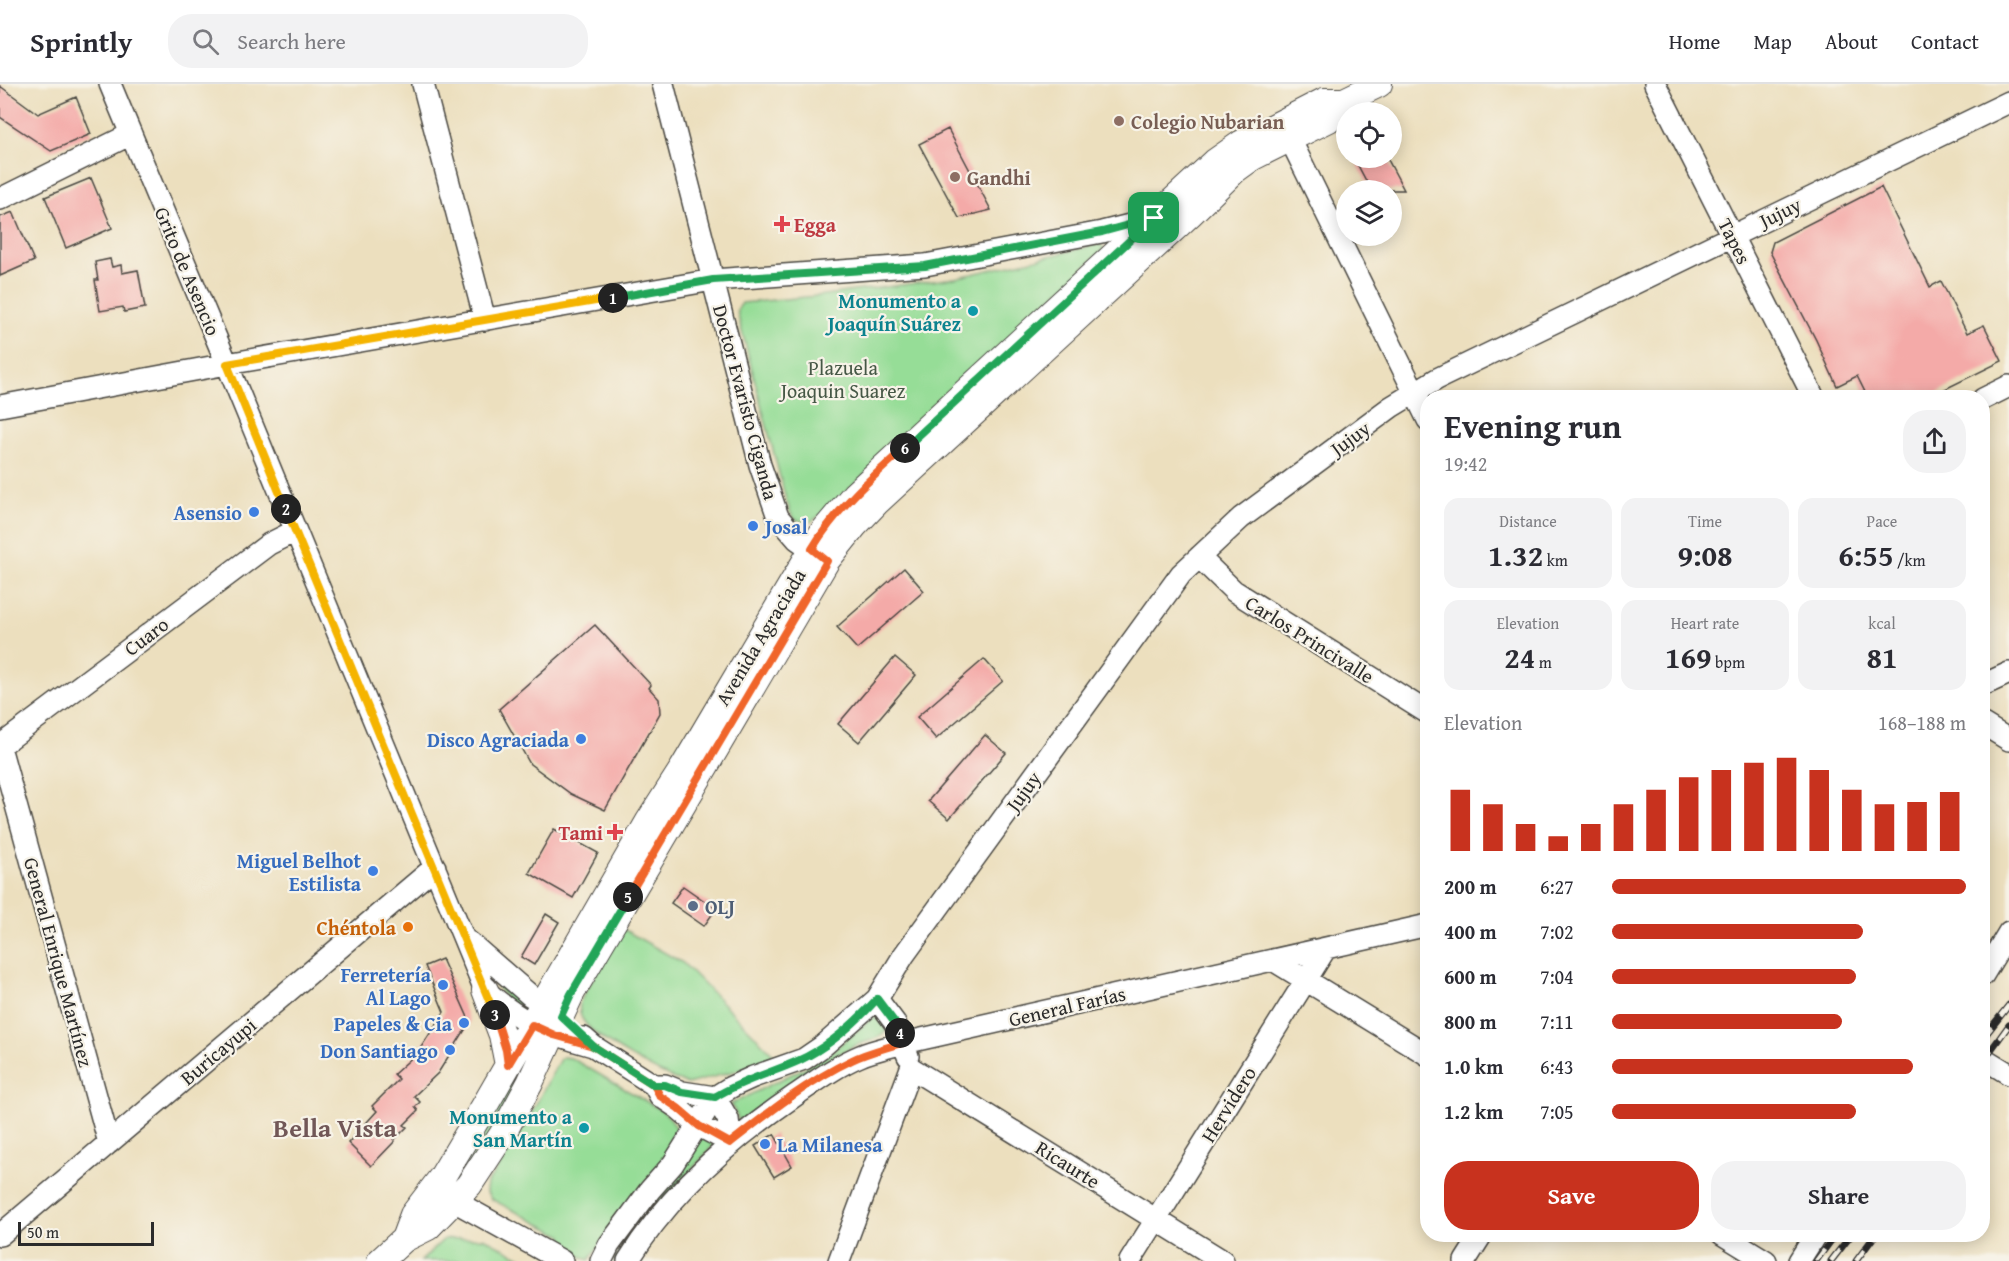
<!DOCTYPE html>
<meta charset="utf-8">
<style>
body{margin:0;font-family:"Gentium Book Plus",serif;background:#f2f2f3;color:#2b2b33;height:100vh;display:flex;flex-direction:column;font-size:22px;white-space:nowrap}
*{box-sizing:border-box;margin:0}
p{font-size:20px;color:#7c7c81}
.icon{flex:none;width:33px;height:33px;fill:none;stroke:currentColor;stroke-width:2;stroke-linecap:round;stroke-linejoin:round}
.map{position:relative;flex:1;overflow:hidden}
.side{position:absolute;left:1420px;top:306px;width:570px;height:852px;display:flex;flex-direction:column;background:#fff;border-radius:24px;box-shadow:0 3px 15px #0003}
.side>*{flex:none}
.controls{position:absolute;left:1336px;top:18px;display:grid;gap:12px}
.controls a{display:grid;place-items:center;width:66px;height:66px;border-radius:50%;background:#fff;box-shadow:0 3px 15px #0003;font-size:30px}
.scale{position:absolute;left:18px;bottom:15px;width:136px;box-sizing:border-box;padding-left:6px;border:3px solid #2b2b2b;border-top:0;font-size:16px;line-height:21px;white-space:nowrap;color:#2b2b2b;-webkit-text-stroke:4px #f7f3e8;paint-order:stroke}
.pin{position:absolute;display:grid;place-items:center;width:51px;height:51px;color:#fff;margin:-26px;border-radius:12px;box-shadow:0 3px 9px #0006}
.km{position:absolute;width:30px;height:30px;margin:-15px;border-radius:50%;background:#222;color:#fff;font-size:16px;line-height:30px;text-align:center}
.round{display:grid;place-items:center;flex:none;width:63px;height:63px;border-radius:24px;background:#f2f2f3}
.head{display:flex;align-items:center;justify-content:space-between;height:102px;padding:0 24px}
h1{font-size:33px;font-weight:600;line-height:45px}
.metrics{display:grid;grid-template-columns:repeat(3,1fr);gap:9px;height:102px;padding:6px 24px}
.metrics div{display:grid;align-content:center;border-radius:15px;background:#f2f2f3;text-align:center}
.metrics b{font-size:30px;font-weight:600}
.metrics small{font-size:16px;font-weight:400}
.metrics p{font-size:16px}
.chart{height:168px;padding:12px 24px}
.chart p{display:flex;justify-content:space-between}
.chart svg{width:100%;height:108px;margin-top:6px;stroke:#c8321e;stroke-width:6}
.cta{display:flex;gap:12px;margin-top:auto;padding:12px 24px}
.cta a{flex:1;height:69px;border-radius:24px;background:#c8321e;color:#fff;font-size:24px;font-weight:600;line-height:69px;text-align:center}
.cta a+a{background:#f2f2f3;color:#2b2b33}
ul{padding:0 24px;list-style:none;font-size:20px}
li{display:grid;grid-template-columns:96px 72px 1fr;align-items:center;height:45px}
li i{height:15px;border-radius:8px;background:#c8321e}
header{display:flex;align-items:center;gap:36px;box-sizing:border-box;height:84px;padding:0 30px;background:#fff;border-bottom:2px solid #e1e1e2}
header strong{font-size:28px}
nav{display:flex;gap:33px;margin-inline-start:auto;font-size:21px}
.search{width:420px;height:54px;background:#f2f2f3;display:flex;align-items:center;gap:15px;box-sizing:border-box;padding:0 21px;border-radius:24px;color:#7c7c81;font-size:22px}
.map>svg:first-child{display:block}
</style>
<header>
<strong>Sprintly</strong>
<div class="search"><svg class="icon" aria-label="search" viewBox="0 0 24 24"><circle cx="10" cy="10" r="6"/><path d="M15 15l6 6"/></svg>Search here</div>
<nav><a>Home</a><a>Map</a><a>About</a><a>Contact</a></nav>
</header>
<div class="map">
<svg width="2009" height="1177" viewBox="0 0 2009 1177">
<rect width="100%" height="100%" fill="#f7f3e8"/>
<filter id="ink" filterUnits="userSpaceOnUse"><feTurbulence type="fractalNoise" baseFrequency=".0167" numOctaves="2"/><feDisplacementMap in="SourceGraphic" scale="12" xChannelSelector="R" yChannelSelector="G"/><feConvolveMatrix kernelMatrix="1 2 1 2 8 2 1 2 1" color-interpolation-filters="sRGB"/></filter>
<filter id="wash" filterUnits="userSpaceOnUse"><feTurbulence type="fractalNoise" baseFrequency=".008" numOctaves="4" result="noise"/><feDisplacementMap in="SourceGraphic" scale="24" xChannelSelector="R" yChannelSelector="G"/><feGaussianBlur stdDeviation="1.35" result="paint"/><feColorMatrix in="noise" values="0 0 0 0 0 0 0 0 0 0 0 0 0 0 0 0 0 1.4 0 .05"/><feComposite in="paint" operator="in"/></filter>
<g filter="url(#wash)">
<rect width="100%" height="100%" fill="#ecdfbe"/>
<path fill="#96dd97" stroke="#608461" stroke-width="1.5" d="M1100,160L1104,165L825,428L810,438L796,436L791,430L785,412L738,232L737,226L742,219L817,212L955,194Z
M621,844L683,879L778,975L688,1000C666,994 594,955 583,936C579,930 579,925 580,918Z
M487,885L527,921V924L523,925L508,917L485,886Z
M873,933H877L884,940L886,947C879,956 862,958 852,963C813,983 778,1012 743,1038L739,1036L731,1020L804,984L835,965Z
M535,956L539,958C518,997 483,1081 446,1103Z
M563,973L571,974L661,1026C673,1035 679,1044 675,1059L589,1176L564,1165L563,1152L491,1115L486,1107L487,1099L501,1080L525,1041L560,975Z
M700,1053L712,1059L713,1062L638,1145L617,1177H613L645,1129Z
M484,1154L528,1177H421L444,1155Z"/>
<g id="blocks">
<path fill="#f4aaa8" d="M0,2L38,30L76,13L91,50L51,67L0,33Z
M948,45L991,126L959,134L919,60Z
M1354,74H1387L1404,106H1371Z
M91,94L112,144L66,164L45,113Z
M1881,103L1930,203L1941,197L1967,249L1984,241L2002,277L1927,314H1868L1857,292L1837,302L1816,256L1770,168L1773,158Z
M13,128L34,177L0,192V133Z
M110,175L112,183L121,181L122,189L138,186L145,224L124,228L123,223L100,227L95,196H98L95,178Z
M904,484L924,507L857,565L837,543Z
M595,541L651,601L649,604L659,615L660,629L605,726L571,710L530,680L499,625Z
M895,573L916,591L859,658L838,640Z
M984,575L1003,597L936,655L917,633Z
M985,651L1006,669L949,735L928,717Z
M554,745L598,769L573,814L529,789Z
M683,802L716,825L704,842L671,819Z
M546,830L559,838L534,881L521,873Z
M442,875L470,938L438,989L414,1012L420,1018L415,1023L418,1027L404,1041L407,1043L394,1056L395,1057L371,1082L348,1059L377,1027L372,1022L399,995L394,990L418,968L444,928L425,882Z
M774,1050L792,1082L774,1093L755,1062Z"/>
</g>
</g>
<g filter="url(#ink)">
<use href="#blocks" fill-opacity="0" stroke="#484641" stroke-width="1.5"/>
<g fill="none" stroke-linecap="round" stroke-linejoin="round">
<defs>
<path id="minor" d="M110,0L227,280L485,906C519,938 549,950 593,962
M423,0L485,236
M663,0L760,381L778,433L797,455L825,475
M1655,0L1814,314
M1290,55L1428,336
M0,115L131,50
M1983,315L2009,302
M0,322L227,280L713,196L925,181L1102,148L1154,135
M1199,473L1234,507L1428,629
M1983,601L2009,589
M1983,640L2009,656
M0,662L269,460L295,447
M0,663L109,1059
M469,858L531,912L557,929
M1273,876L1428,971
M1983,891L2009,848
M877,915L895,939L908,972
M584,954L593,962L654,1001L660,1012L678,1024L699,1042L731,1059
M1983,974L2009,990
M911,984L1223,1177
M654,1001H665L682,1008L715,1013
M715,1013L728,1035L731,1059
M454,1117L562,1177
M1722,1150L1766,1177
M0,1151L435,783
M601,1177L609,1161L650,1106L673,1080L715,1013L731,1003L753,993L804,975L823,962L877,915L904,871L1181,490L1241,434L1391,323L1437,295L2009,18
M628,1177C669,1110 729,1057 793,1013C815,998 836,982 860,972C874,966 890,963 904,959L1428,841
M839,1177L911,984
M1130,1177L1326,864
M1465,1177L1482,1150
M1799,1177L1816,1150"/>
<path id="major" d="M485,906L502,951L508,981
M404,1155L413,1131L442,1093L485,1021L649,737L683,684L822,449L855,410L1215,78L1242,59L1324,17H1344
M380,1177L404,1155L428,1143L469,1101L502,1051L530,999L571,910L827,476L855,441L876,419L1190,130L1235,86L1253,73L1329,35L1344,17L1379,0"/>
</defs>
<use href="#minor" stroke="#484641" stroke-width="24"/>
<use href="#major" stroke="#484641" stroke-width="28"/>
<use href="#minor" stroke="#fff" stroke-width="21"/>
<use href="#major" stroke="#fff" stroke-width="26"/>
<defs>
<path id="rail" d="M1983,954L2009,921
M1983,977L2009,941
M1816,1177L1836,1150
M1831,1177L1852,1150
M1856,1177L1876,1150"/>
</defs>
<use href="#rail" stroke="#2b2b2b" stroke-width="7"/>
<use href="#rail" stroke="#f7f3e8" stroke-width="4.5" stroke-dasharray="14" stroke-linecap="butt"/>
</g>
</g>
<g fill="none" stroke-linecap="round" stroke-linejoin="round" filter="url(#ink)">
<defs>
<path id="split-1" d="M613,214L713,196L925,182L1102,148L1154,134"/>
<path id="split-2" d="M286,425L227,280L613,214"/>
<path id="split-3" d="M286,425L495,931"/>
<path id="split-4" d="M495,931L506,966L508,981L532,941L554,951L593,962L654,1001L660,1012L678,1024L699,1042L730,1059C768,1029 808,997 852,976C868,968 887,964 904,958L900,949"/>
<path id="split-5" d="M628,813L571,910L561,932L593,962L654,1001H665L682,1008L715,1013C742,996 772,989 800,976C828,963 856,938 877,915L895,939L900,949"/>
<path id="split-6" d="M628,813L827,477L812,465C836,425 870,395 905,364"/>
<path id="split-7" d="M905,364L1154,134"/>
</defs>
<use href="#split-1" stroke="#fff" stroke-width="12"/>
<use href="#split-2" stroke="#fff" stroke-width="12"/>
<use href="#split-3" stroke="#fff" stroke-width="12"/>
<use href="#split-4" stroke="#fff" stroke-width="12"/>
<use href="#split-5" stroke="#fff" stroke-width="12"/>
<use href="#split-6" stroke="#fff" stroke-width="12"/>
<use href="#split-7" stroke="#fff" stroke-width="12"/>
<use href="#split-1" stroke="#22a559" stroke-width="8"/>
<use href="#split-2" stroke="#f5b400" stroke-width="8"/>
<use href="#split-3" stroke="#f5b400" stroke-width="8"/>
<use href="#split-4" stroke="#f0652b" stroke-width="8"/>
<use href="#split-5" stroke="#22a559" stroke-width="8"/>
<use href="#split-6" stroke="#f0652b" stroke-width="8"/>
<use href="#split-7" stroke="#22a559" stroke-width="8"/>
</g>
<g fill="#8d6e63" stroke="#f7f3e8" stroke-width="2">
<circle cx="1119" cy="37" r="6"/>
<circle cx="955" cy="93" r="6"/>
</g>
<g fill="#e0444e" stroke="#f7f3e8" stroke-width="2">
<path d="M779 131h6v6h6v6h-6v6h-6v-6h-6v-6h6z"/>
<path d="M612 739h6v6h6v6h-6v6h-6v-6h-6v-6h6z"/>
</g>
<g fill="#0f9aa8" stroke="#f7f3e8" stroke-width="2">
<circle cx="973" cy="227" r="6"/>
<circle cx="584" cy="1044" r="6"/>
</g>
<g fill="#3f7fe0" stroke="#f7f3e8" stroke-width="2">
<circle cx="254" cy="428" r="6"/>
<circle cx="753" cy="442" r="6"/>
<circle cx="581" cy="655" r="6"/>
<circle cx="373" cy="787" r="6"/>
<circle cx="443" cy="901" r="6"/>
<circle cx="464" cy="939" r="6"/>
<circle cx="450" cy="966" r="6"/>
<circle cx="765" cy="1060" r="6"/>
</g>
<circle fill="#5c6f8a" stroke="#f7f3e8" stroke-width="2" cx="693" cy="822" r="6"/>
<circle fill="#e8710a" stroke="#f7f3e8" stroke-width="2" cx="408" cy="843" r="6"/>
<g text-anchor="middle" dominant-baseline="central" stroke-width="4.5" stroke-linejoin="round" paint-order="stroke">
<g font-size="20" font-weight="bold" fill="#785e54" stroke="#f7f3e8" text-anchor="start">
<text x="1131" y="37">Colegio Nubarian</text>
<text x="967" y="93">Gandhi</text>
</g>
<g font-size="20" fill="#2b2b2b" stroke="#f7f3e8">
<text transform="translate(1780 128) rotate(-26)">Jujuy</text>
<text transform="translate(1735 157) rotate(63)">Tapes</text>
<text transform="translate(188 187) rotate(67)">Grito de Asencio</text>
<text transform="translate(746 318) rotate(75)">Doctor Evaristo Ciganda</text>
<text transform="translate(1350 354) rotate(-36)">Jujuy</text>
<text transform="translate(146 552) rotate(-37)">Cuaro</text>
<text transform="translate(760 553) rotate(-59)">Avenida Agraciada</text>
<text transform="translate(1310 555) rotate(32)">Carlos Princivalle</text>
<text transform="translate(1023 707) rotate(-54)">Jujuy</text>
<text transform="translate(59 878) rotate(75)">General Enrique Martínez</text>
<text transform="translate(1067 922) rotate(-13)">General Farías</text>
<text transform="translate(218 967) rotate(-40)">Buricayupi</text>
<text transform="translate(1228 1020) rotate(-58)">Hervidero</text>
<text transform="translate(1068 1080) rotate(32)">Ricaurte</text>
</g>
<g font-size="20" font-weight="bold" fill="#be3a42" stroke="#f7f3e8" text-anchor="start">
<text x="794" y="140">Egga</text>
<text x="603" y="748" text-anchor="end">Tami</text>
</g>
<g font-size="20" font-weight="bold" fill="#0d838f" stroke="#f7f3e8" text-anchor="end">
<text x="961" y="216">Monumento a<tspan x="961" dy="23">Joaquín Suárez</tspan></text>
<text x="572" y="1032">Monumento a<tspan x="572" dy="23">San Martín</tspan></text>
</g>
<g font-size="20" fill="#465846" stroke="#f7f3e8">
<text x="843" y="283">Plazuela<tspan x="843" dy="23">Joaquin Suarez</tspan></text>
</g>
<g font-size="20" font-weight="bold" fill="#366cbe" stroke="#f7f3e8" text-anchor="end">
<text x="242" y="428">Asensio</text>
<text x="765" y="442" text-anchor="start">Josal</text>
<text x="569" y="655">Disco Agraciada</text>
<text x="361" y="776">Miguel Belhot<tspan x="361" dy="23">Estilista</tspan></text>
<text x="431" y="890">Ferretería<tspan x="431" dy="23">Al Lago</tspan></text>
<text x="452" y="939">Papeles &amp; Cia</text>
<text x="438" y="966">Don Santiago</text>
<text x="777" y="1060" text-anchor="start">La Milanesa</text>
</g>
<g font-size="20" font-weight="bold" fill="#4e5e75" stroke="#f7f3e8" text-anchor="start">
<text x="705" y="822">OLJ</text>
</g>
<g font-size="20" font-weight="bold" fill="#c56008" stroke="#f7f3e8" text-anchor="end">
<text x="396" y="843">Chéntola</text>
</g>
<g font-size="26" font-weight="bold" fill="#715757" stroke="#f7f3e8">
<text x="335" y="1043">Bella Vista</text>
</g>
</g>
</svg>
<div class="controls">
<a><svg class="icon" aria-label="locate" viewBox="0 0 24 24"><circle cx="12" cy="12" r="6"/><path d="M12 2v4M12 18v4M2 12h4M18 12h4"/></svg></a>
<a><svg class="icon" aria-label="layers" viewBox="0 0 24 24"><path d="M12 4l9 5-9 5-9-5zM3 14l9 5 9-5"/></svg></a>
</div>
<div class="scale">50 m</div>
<div class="pin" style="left:1154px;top:134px;background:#1e9e55"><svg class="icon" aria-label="arrive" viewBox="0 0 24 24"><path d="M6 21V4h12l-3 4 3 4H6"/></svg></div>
<b class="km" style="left:613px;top:214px">1</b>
<b class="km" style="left:286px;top:425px">2</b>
<b class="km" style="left:495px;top:931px">3</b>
<b class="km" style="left:900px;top:949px">4</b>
<b class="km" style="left:628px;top:813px">5</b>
<b class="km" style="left:905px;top:364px">6</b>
<section class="side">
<div class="head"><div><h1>Evening run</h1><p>19:42</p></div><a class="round"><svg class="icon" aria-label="share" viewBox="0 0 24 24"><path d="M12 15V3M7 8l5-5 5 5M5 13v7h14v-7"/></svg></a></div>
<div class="metrics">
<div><p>Distance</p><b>1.32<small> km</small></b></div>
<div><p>Time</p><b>9:08</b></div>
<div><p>Pace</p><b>6:55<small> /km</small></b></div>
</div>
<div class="metrics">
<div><p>Elevation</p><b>24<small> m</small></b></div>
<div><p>Heart rate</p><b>169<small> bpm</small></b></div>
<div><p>kcal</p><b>81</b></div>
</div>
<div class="chart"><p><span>Elevation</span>168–188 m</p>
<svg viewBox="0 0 160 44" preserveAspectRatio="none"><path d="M5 44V19M15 44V25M25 44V33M35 44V38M45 44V33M55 44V25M65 44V19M75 44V14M85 44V11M95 44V8M105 44V6M115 44V11M125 44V19M135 44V25M145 44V24M155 44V20"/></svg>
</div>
<ul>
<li><b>200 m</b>6:27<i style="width:100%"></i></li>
<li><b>400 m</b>7:02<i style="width:71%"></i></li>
<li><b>600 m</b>7:04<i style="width:69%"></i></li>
<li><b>800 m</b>7:11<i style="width:65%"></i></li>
<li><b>1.0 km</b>6:43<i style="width:85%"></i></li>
<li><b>1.2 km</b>7:05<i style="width:69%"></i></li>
</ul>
<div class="cta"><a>Save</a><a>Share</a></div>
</section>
</div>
